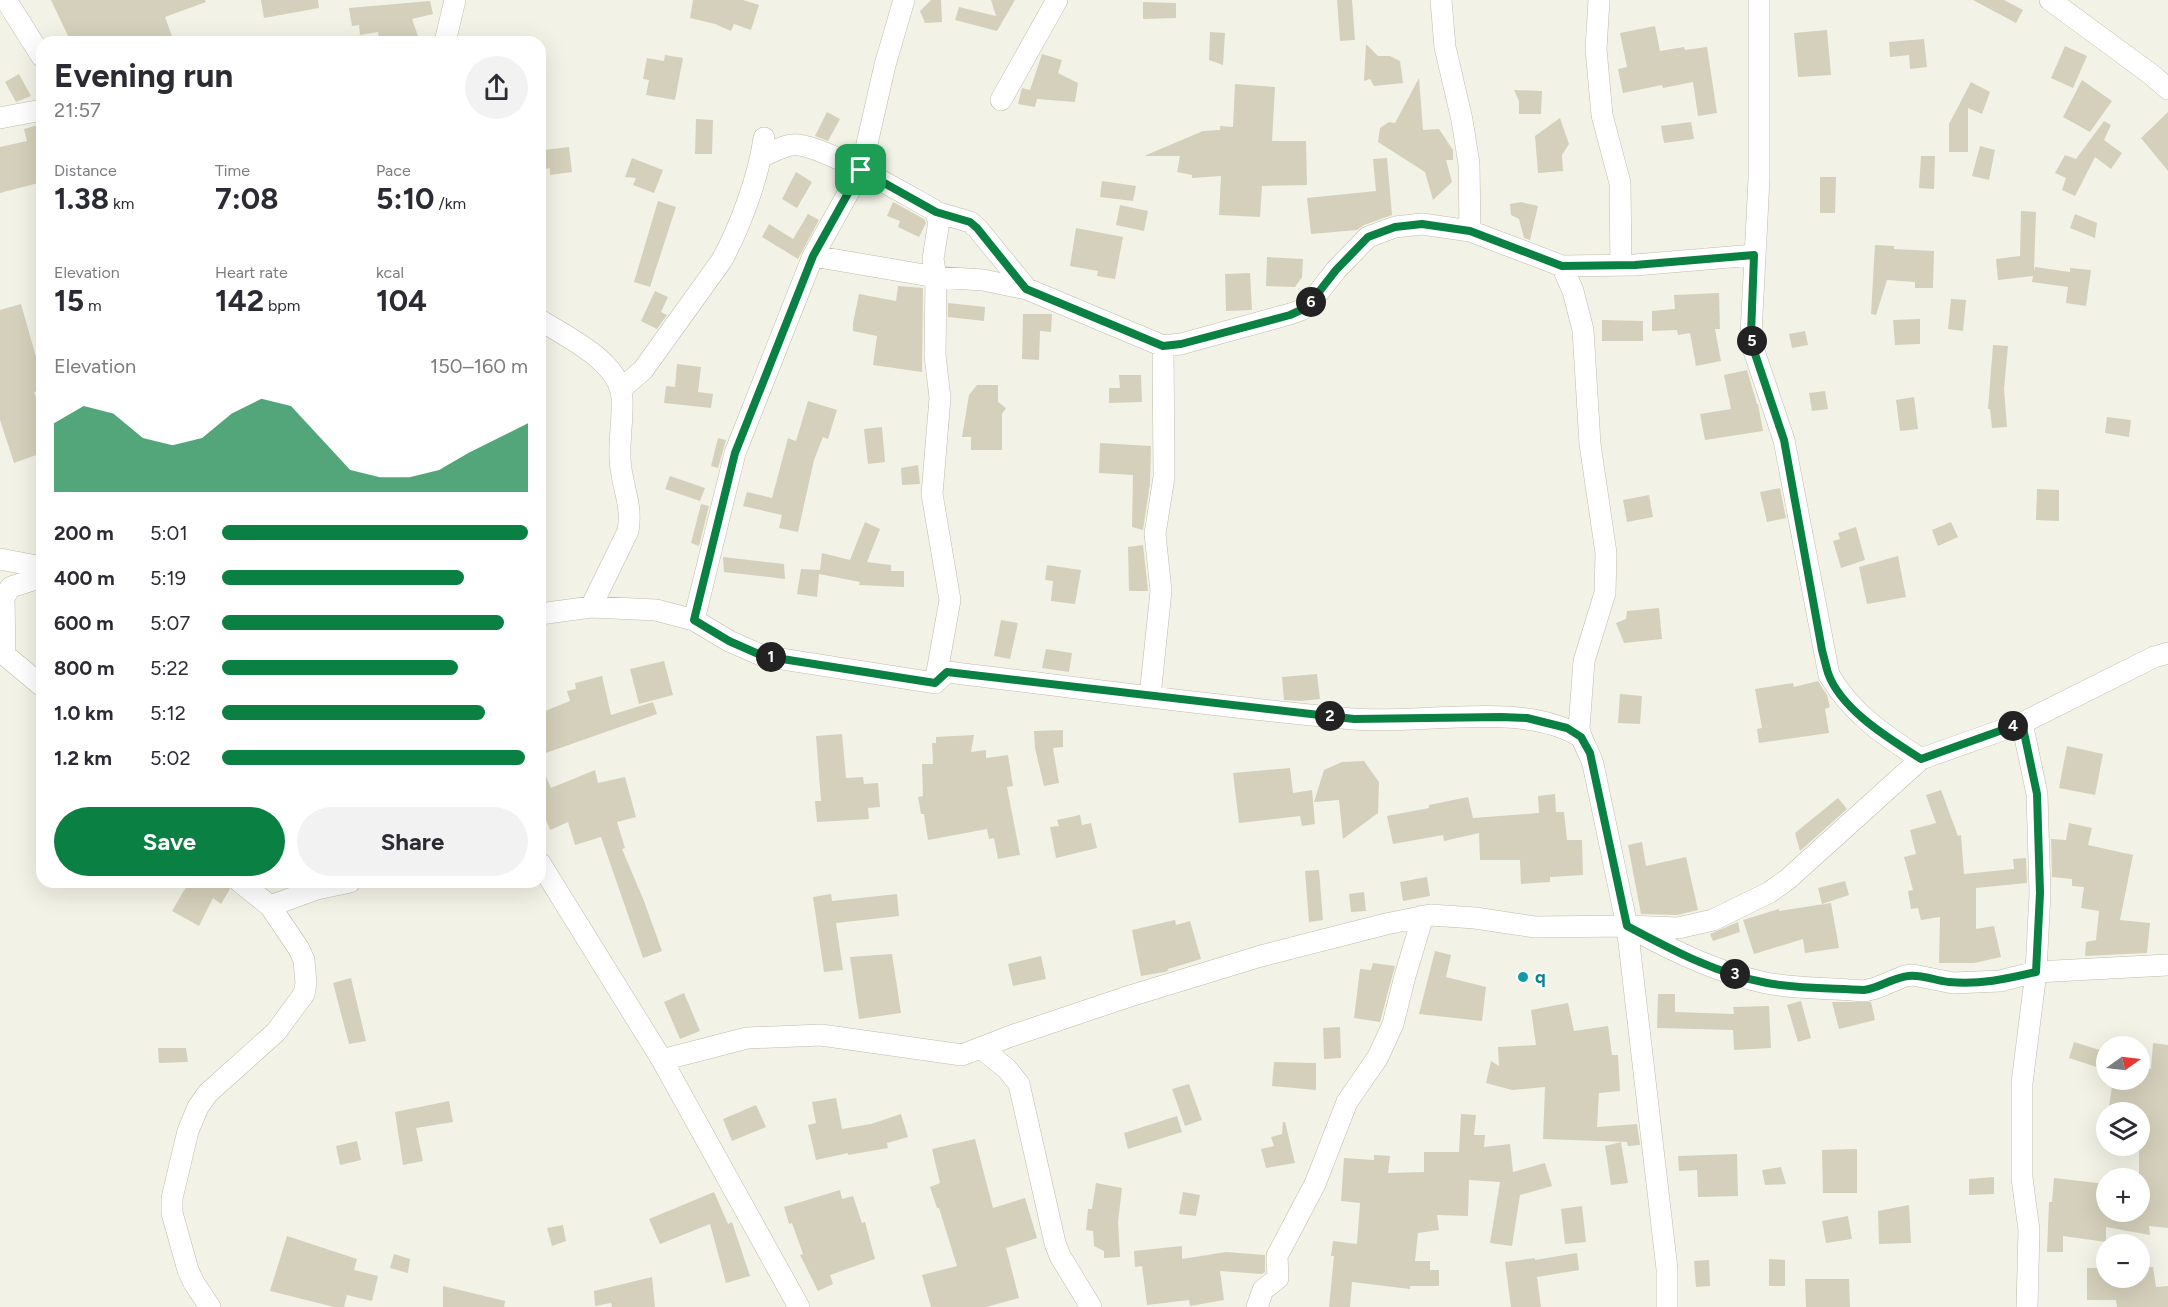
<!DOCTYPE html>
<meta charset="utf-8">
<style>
body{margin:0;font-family:Figtree,sans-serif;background:#f2f2f3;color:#2b2b33;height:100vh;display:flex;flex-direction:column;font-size:22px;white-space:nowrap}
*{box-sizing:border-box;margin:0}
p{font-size:20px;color:#7c7c81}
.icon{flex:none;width:33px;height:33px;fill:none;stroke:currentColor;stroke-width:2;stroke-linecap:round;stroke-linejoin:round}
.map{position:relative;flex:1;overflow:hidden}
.sheet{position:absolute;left:36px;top:36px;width:510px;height:852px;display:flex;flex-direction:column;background:#fff;border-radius:18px;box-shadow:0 6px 24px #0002}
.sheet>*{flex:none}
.needle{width:39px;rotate:76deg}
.buttons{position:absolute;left:2096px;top:1036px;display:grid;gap:12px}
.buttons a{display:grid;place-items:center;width:54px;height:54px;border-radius:50%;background:#fff;box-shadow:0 6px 24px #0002;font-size:30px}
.pin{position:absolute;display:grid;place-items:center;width:51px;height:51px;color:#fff;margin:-26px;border-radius:12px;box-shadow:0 3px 9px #0006}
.km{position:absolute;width:30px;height:30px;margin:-15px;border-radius:50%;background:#222;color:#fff;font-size:16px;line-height:30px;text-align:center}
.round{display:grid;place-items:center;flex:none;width:63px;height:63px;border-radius:32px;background:#f2f2f3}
.overview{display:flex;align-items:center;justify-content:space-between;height:102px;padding:0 18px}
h1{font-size:33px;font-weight:700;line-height:45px}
.metrics{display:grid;grid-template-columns:repeat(3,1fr);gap:9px;height:102px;padding:6px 18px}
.metrics div{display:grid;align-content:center}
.metrics b{font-size:30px;font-weight:700}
.metrics small{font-size:16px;font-weight:400}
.metrics p{font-size:16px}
.chart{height:168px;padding:12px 18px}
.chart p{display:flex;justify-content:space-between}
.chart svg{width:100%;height:108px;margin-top:6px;fill:#0b8043;opacity:.7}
.primary-button{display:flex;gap:12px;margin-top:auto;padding:12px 18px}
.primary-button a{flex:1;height:69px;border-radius:36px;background:#0b8043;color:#fff;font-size:24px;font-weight:700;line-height:69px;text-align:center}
.primary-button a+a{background:#f2f2f3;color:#2b2b33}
ul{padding:0 18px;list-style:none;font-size:20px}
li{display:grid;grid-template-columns:96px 72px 1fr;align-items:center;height:45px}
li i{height:15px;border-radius:8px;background:#0b8043}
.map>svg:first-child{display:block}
</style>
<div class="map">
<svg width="2168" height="1307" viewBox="0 0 2168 1307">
<rect width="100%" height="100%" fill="#f3f2e6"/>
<path fill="#d5d0bb" d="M51,0H205L206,2L165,17L174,42H71Z
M261,0H318L319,8L264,18Z
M693,0H743L759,5L751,30L734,24L731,31L715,24L690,18Z
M931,0H941L942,22L925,23L920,11Z
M991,0H1015L997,31L955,20L959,7L996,16Z
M1337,0H1352L1355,40L1340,41Z
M1973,0H2004L2023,10L2016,23Z
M430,1L433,14L412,19L418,36L404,41L403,38L379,41L378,32L360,35L359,25L352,26L349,8Z
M1143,2L1176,3V18L1143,19Z
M1655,26L1660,51L1684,47L1685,50L1707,47L1717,113L1698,116L1693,82L1663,88L1662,85L1623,93L1618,69L1627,67L1620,33Z
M1827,30L1831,75L1798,77L1794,33Z
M1210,32L1225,33L1223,65L1209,60Z
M1924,39L1927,67L1910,69L1909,55L1890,57L1889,42Z
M1366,44L1378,56H1390L1400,61L1403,83L1374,86L1370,79L1364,81Z
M2065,46L2087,56L2073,88L2051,78Z
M1042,54L1062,60L1058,73L1078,83L1075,102L1037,99L1035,107L1018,104L1022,88L1030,90Z
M665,55L683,58L675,100L646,95L649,80L643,79L647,58L664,61Z
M19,74L31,96L16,102L5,82Z
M1419,78L1423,130L1439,129L1453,150V160H1446L1452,182L1433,200L1425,172L1378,142L1380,128L1389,122L1395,123Z
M2082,80L2112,101L2090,132L2063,117Z
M1971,82L1990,92L1982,114L1968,108V152H1949V124Z
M1235,84L1275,87L1272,141H1306L1307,185L1262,186L1260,217L1219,215L1221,176L1192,178V175L1177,172L1180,156H1144L1203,131L1220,130V126L1233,127Z
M1514,90L1542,91L1541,114H1519V101Z
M827,112L840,119L828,141L815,136Z
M2168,112V171L2141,138Z
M1560,118L1569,144L1562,155L1563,171L1538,173L1535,136Z
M696,119L713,120L712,154H695Z
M2104,121L2111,125L2104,140L2122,153L2111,169L2095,157L2075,196L2062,190L2066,178L2055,173L2065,155L2076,159Z
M1691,122L1694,139L1664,143L1661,126Z
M42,124V182L0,193V147L27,141L24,129Z
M1980,146L1995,150L1989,180L1972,176Z
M569,147L572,172L550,175V168L546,169L544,150Z
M1921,156H1935L1934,189L1919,188Z
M632,158L663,170L654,193L633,185L636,178L625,177Z
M1387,158L1392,215L1364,225L1357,230L1311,234L1307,198L1376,191L1373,159Z
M796,172L812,182L797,208L782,199Z
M1820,177H1836L1835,213H1820Z
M1102,181L1136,186L1133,201L1100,197Z
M658,201L676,207L650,287L634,282Z
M893,202L924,219L926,223L919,237L898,227L900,221L887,216Z
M1521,202L1538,206L1530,240L1524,238L1519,219L1511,215L1510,204Z
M1120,205L1148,211L1144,231L1116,225Z
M2021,211L2036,212L2034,271L2035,267L2070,272V268L2091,270L2086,306L2066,303L2068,287L2032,282L2033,276L1998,280L1996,259L2020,256Z
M808,214L819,220L798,259L762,237L769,224L793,239Z
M2075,214L2097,223L2095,238L2070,228Z
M1076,228L1123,237L1115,279L1097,276L1098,271L1070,266Z
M1875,245L1894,246V249L1934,251L1933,288H1915V282L1887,280L1876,315L1871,314Z
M1267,257L1303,259L1302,277L1295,287L1266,286Z
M1250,273L1252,310L1226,311L1225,274Z
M898,286L923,288L922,372L873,365L877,336L853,331V323L859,294L896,301Z
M655,291L668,297L661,312L667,315L657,329L641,321Z
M1719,293L1720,329H1715L1721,361L1696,366L1690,333L1678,335L1677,330L1652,331V311L1675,309L1674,295Z
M1951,299L1966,300L1963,331L1948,329Z
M948,303L985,307L984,321L948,317Z
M21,304L42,378V390L34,392L42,416V453L14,463L0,420V310Z
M1023,314H1052L1051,332L1040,331L1039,360L1022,359Z
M1920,319V344L1895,345L1893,320Z
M1602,320L1643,321V341H1602Z
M1805,331L1808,345L1792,348L1789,334Z
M1993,345L2008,346L2004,389L2007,427L1992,428L1990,409H1988Z
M677,364L701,367L698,392L713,394L711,408L664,403L666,386L675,387Z
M1747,370L1757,404H1758L1763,431L1705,440L1700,414L1731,409L1724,375Z
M1119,375H1141L1142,402L1109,403V388H1120Z
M977,385H998V402L1006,408L1002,414V450H971V437H962L969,395Z
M1825,391L1828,409L1812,411L1809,393Z
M1914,397L1918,429L1900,431L1896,400Z
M808,401L837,410L828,439L823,437L814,460L798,532L779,528L782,515L743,506L747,492L772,498L788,438L796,441Z
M2107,417L2131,420L2129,437L2105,433Z
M882,427L885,462L868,464L864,429Z
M718,438L726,440L718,468L711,466Z
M1100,443L1151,446L1150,484L1143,530L1132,527L1133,475L1099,473Z
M918,465L920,484L902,485L901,468Z
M670,476L705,488L700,501L665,489Z
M1780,488L1786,518L1767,522L1760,492Z
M2037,489L2059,490V521L2036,520Z
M1649,495L1653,517L1627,522L1623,500Z
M701,504L709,506L699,546L691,543Z
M865,522L880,529L867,562L891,565V571H904V587L859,585L860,582L819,574L817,597L797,594L801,569L820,570L822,553L850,560Z
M1951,522L1958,537L1938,546L1932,530Z
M1856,527L1865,560L1841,568L1833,541L1840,539L1838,533Z
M1143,545L1148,591H1129L1128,547Z
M1898,556L1906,597L1867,604L1859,567Z
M723,557L784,564L785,579L724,572Z
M1047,565L1081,570L1075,604L1051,601L1053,581L1045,580Z
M1659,608L1662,639L1624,643L1616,623L1626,619L1627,611Z
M1001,620L1018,623L1010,659L994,656Z
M1046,649L1072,653L1069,672L1042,668Z
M664,661L673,695L639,704L630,669Z
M1317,674L1320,699L1301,701L1284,700L1282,677Z
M602,676L611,715L653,702L657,714L540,755V713L570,701L567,691L576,689L575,683Z
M1818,681L1827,695L1830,707L1825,709L1829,733L1759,743L1757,729L1762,728L1755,689L1793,683L1794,687Z
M1620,694L1642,696L1640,724L1618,723Z
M1063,730V747L1053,748L1059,783L1044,786L1035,748L1034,731Z
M842,734L846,778L863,777L864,784L878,783L880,807L868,808L869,819L817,822L815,801H821L816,736Z
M974,735L971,752L986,750V758L1008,755L1013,786L1007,787L1020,855L998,859L994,838L989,839L987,829L928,840L924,814H921L918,797L923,796L922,764H933L932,743H936V737Z
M2067,746L2103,754L2095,795L2059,788Z
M1364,761L1379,782L1378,813L1343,839L1339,800L1314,802L1324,770L1342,762Z
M540,762L551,788L595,770L598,783L625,777L636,817L617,822L625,848L622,849L644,901L662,951L643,958L601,837L575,845L568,822L550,830L540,804Z
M1290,768L1293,793L1312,790L1315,824L1302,826L1300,816L1239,823L1233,773Z
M1941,790L1958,836L1961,835L1964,874L2014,869L2013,859L2026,858L2027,883L1976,888V929L1994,926L2001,957L1974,963H1939L1940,917L1921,920L1918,908L1911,909L1908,891L1913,890L1904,857L1916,854L1910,830L1936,823L1926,795Z
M1555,794L1556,812H1564L1567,840H1582L1583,875L1550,877V882L1521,884L1520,860H1480L1479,833L1444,841L1443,835L1393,844L1387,816L1429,808V805L1468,797L1473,818L1539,813L1538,796Z
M1838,798L1847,809L1800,851L1795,833Z
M1080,815L1082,825L1091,823L1097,848L1056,858L1050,827L1059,826L1057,820Z
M2069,823L2092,828L2088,845L2133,855L2120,920L2150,923L2147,953L2085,956L2086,942L2096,940L2099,911L2081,908L2084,887L2072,886V879L2052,877L2051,839L2066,840Z
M1642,842L1646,866L1686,857L1698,910L1677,915L1641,914L1628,845Z
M1319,870L1323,920L1309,922L1305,871Z
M1427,877L1430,896L1403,901L1400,882Z
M1845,881L1849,895L1822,904L1818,888Z
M189,882H228L230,889L221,904L213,898L199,926L172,911Z
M1364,892L1366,911L1351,912L1349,894Z
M831,894L832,901L897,894L899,916L836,923L843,970L824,972L813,897Z
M1831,903L1839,948L1805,953L1803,939L1754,954L1743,920L1779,909V911Z
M1175,920L1176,925L1190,921L1201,959L1168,969V971L1165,972L1141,976L1132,930Z
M1738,922L1740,932L1713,941L1710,934Z
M1435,951L1451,955L1446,977L1486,987L1482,1021L1419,1014Z
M892,954L901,1013L859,1019L850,957Z
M1041,956L1046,979L1013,986L1008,964Z
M1373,963L1395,966L1380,1022L1354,1018L1360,969L1371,970Z
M351,978L366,1041L349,1044L333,983Z
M684,993L700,1031L680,1039L664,1002Z
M1658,994H1675V1012L1734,1014L1733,1007L1769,1006L1771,1048L1734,1050L1733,1030L1657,1028Z
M1801,1001L1811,1038L1798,1042L1787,1005Z
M1832,1002H1871L1875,1020L1839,1029Z
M1568,1003L1574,1031L1608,1026L1612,1055H1618L1620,1091L1599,1093L1597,1127L1637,1124L1640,1145L1628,1146L1627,1142L1543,1139L1545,1087L1512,1090L1486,1083L1491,1061L1499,1066L1498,1047L1536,1045L1531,1010Z
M1340,1027L1341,1058L1324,1059L1323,1028Z
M2074,1042L2106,1052V1070L2069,1058Z
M2153,1043L2168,1045V1228L2149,1226L2150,1235L2106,1227V1242L2063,1236V1252H2047L2049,1202H2052L2054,1178L2106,1184V1212H2139V1113H2108L2113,1080H2139V1066L2151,1069Z
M158,1048H186L188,1062L159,1063Z
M1274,1062L1316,1063V1090L1272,1086Z
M1189,1084L1202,1120L1185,1126L1172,1089Z
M836,1098L842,1129L871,1124L901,1114L908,1137L887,1143L888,1148L848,1155V1153L816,1160L808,1125L816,1123L812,1102Z
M449,1101L453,1122L416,1128L423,1161L403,1165L395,1112Z
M756,1105L766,1127L732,1141L723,1119Z
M1461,1114L1476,1115L1474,1135H1485L1484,1147L1510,1144L1513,1172L1545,1163L1552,1186L1520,1195L1512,1246L1490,1243L1500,1182L1469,1180L1468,1216L1437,1215L1439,1230L1418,1233L1415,1261H1430V1270H1439V1286H1410V1289L1352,1282L1350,1307H1329L1334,1256H1331L1333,1241L1357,1244L1360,1203L1341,1201L1344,1158L1374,1160V1155L1390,1156L1388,1173L1424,1172V1152H1459Z
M1177,1116L1182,1132L1128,1149L1124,1133Z
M1283,1122H1285L1295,1163L1266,1168L1261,1149L1274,1146L1271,1137L1282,1134Z
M975,1139L993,1208L1025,1198L1037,1238L1006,1248L1019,1298L986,1307H931L922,1275L957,1266L939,1208H937L930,1187L940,1183L932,1149Z
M357,1141L361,1160L340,1165L336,1146Z
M1621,1142L1628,1183L1611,1185L1605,1146Z
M1857,1149V1193H1823L1822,1150Z
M1737,1154L1738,1196L1698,1197L1697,1170L1679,1171L1678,1156Z
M1781,1167L1786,1184L1765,1185L1762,1170Z
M1994,1177V1194L1969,1195V1179Z
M1096,1183L1122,1188L1118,1222L1120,1257L1104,1258V1251L1094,1246L1093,1231L1086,1230L1088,1209H1092Z
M840,1190L842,1199L853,1196L862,1223L865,1222L875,1259L830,1275L833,1284L818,1291L800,1255L803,1254L792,1223L789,1224L784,1207Z
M714,1192L728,1224L732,1222L750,1276L726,1283L710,1224L660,1244L649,1219Z
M1183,1192L1200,1195L1196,1216L1179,1214Z
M1909,1205L1911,1243L1879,1244L1878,1211Z
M1582,1206L1586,1242L1565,1244L1561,1209Z
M1848,1216L1852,1239L1826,1243L1822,1221Z
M563,1225L566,1241L552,1246L547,1228Z
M287,1236L357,1259L354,1270L378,1276L372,1301L347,1295L344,1307H334L270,1291Z
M1182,1246V1259L1226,1252L1265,1255V1272L1262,1274L1220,1271L1224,1300L1190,1306L1189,1300L1147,1305L1142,1266L1135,1267L1134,1251Z
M1577,1253L1579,1270L1537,1277L1541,1307H1511L1505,1262L1535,1258V1260Z
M394,1254L410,1259L408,1273L390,1268Z
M1769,1259L1785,1260V1286H1769Z
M1709,1260L1710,1286L1696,1287L1694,1261Z
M2153,1267L2156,1287L2168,1286V1307H2117L2116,1300H2087V1268H2106V1278H2139V1268Z
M652,1277L655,1307H612L611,1303L595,1306L594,1291Z
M1805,1279H1849L1850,1307H1806Z
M443,1286L505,1301L504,1307H443Z"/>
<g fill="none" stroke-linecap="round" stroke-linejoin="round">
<defs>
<path id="minor" d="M6,0L42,57
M1441,0L1445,47L1462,120L1469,164L1470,231
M1599,0L1596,49L1602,115L1620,183L1621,265
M1759,0V179L1751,334L1753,348L1784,440L1829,675C1852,714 1884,735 1921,759
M2050,0L2152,75L2168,89
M445,42L455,0
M1001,100L1057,0
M0,118L42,110
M762,156C771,153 782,146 792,145C817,141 908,196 934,210L939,221L933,259L936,277L935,355L940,398L932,494L950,600L935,683
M936,212L970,222L977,228L1027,289
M813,256L936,277L983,280L1027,289L1163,346L1181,344L1290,314L1301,310L1311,302L1336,270L1368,237L1395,227L1422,224L1470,231L1562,266L1635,265L1754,255
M1562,266L1573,291L1583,330L1590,444L1606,553L1605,593L1584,661L1579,728C1581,741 1589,751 1593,764L1627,926L1667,1269V1307
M540,320C568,338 621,362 622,399C623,419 619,439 620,459C621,485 633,504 628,531L591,607
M621,389L643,370L722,260C740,227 759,176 764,138
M0,559L42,567
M540,614L591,607L656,610L694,620L729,641L763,656L935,683L947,672C1082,688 1217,707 1353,719C1421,725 1522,700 1581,737
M694,620L735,453L813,256L861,170L885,65L904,0
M0,654L5,655L42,686
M5,655L4,597L11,587L42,577
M1150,696L1161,591L1155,534L1164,477L1163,346
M2022,723L2037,794L2040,893L2036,972L2022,1083V1178L2029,1230L2027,1307
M540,863L662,1060L799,1307
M270,906L317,889L350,882
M1633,929C1675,952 1719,973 1766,983C1798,989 1832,988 1864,991L1876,988L1905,976L1913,975L1953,983L2000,981L2036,972L2168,965
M981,1048L1007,1069L1019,1084L1055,1243L1060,1256L1091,1307
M662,1060L747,1038L821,1035L962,1055L1011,1036L1130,996L1261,956L1386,924L1430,915L1475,918L1535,927L1627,926L1678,928L1713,920L1770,892L1788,879L1921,759L2022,723L2154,657L2168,653
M210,1307L194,1283L188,1270L172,1213V1198L188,1131L198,1107L208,1093L276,1032L304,994L306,983L304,960L299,949L270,906L240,882
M1257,1307L1263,1290L1278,1278L1277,1256L1315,1184L1347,1102L1378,1057L1393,1024L1405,976L1423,916"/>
</defs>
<use href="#minor" stroke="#bfbca9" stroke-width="22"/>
<use href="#minor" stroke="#fff" stroke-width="21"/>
</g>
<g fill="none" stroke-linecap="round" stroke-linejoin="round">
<defs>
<path id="route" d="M861,170L936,212L970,222L977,228L1026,289L1163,346L1181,344L1290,315L1301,310L1311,302L1336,270L1368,237L1395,227L1422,224L1470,231L1562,266L1635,265L1754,255L1751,334L1753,348L1784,440L1822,650C1824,658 1826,666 1828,673C1841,710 1890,739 1921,759L2022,723L2037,794L2040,893L2036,972C2007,979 1979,985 1949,982C1936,981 1921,974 1908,976C1892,978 1879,988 1864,990C1832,988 1799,989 1767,983C1717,974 1672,950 1627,926L1590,753L1581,737L1567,728L1527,718L1501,717L1354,719L947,672L935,683L763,656L729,641L694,620L735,453L813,256Z"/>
</defs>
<use href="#route" stroke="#fff" stroke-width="12"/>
<use href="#route" stroke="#0b8043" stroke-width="8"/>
</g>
<circle fill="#0f9aa8" stroke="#fff" stroke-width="2" cx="1523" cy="977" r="6"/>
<g text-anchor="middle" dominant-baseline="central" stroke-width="4.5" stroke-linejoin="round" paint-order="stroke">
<g font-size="18" font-weight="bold" fill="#0d838f" stroke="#fff" text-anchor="start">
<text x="1535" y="977">q</text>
</g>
</g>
</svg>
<div class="buttons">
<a><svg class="needle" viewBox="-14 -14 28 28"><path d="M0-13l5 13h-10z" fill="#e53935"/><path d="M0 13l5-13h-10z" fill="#7c7c81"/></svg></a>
<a><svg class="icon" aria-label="layers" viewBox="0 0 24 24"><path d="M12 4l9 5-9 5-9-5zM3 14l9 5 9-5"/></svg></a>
<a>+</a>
<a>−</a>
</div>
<div class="pin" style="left:861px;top:170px;background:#1e9e55"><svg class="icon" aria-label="arrive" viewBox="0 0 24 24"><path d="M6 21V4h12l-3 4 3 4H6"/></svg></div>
<b class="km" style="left:771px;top:657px">1</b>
<b class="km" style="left:1330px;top:716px">2</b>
<b class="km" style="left:1735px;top:974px">3</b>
<b class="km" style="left:2013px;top:726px">4</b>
<b class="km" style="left:1752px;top:341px">5</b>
<b class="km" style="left:1311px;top:302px">6</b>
<section class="sheet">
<div class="overview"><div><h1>Evening run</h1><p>21:57</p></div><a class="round"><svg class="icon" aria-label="share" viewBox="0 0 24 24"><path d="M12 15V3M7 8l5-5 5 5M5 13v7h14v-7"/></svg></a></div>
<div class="metrics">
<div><p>Distance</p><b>1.38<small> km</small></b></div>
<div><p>Time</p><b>7:08</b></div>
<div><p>Pace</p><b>5:10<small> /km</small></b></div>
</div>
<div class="metrics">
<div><p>Elevation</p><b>15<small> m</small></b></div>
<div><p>Heart rate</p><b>142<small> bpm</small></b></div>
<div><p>kcal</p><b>104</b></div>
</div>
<div class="chart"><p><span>Elevation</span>150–160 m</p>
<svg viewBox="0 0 160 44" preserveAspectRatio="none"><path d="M0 44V16L10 9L20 12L30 22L40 25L50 22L60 12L70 6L80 9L90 22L100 35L110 38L120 38L130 35L140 28L150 22L160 16V44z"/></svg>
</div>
<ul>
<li><b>200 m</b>5:01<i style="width:100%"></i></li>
<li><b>400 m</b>5:19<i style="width:79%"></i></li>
<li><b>600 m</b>5:07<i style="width:92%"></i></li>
<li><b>800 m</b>5:22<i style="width:77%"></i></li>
<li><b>1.0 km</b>5:12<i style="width:86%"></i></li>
<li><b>1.2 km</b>5:02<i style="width:99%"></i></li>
</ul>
<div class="primary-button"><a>Save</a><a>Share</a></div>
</section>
</div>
